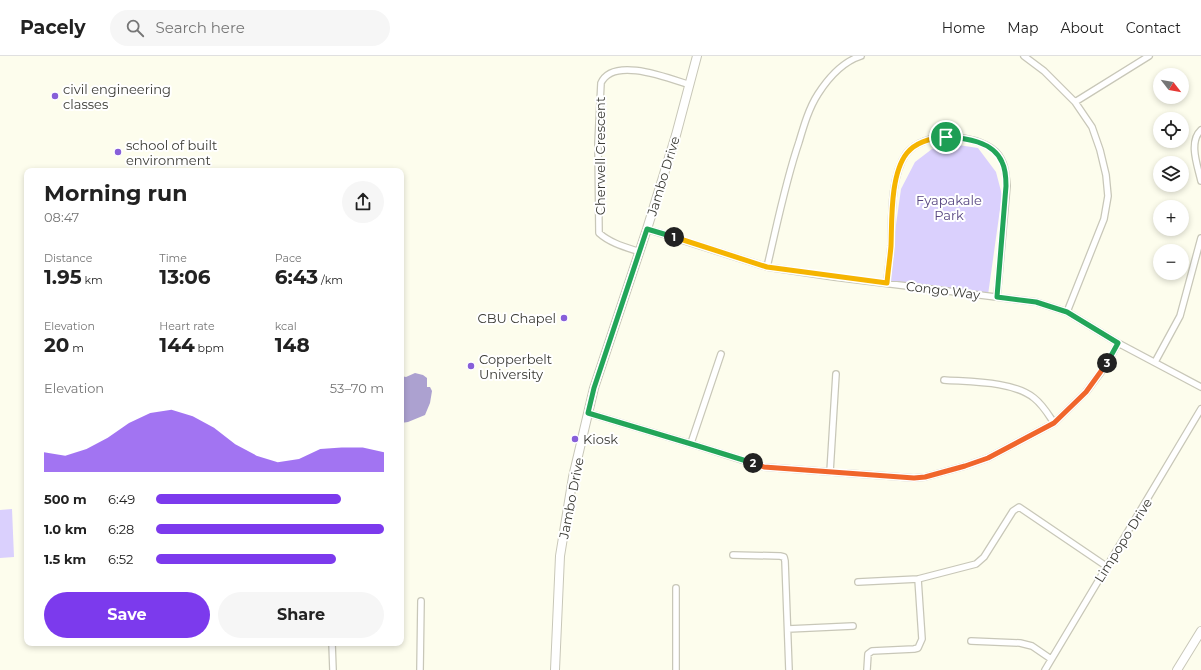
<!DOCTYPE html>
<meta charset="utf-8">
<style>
body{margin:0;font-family:Montserrat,sans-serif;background:#f6f6f6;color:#222;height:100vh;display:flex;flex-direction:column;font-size:15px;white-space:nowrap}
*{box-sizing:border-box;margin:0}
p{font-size:13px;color:#767676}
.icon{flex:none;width:22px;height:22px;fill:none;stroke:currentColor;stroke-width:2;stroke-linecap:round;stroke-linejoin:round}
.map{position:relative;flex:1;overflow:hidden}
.sheet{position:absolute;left:24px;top:112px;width:380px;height:478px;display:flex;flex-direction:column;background:#fff;border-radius:8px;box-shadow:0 2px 6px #0003}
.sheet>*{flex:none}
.needle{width:26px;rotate:121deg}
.buttons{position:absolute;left:1153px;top:12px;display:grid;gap:8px}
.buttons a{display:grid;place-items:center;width:36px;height:36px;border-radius:50%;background:#fff;box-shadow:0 2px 6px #0003;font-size:20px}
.pin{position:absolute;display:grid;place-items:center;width:34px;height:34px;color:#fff;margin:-17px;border:2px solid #fff;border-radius:50%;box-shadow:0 1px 4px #0007}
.km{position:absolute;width:20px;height:20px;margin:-10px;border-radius:50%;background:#222;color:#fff;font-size:11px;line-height:20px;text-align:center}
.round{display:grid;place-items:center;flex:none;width:42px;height:42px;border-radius:21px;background:#f6f6f6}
.summary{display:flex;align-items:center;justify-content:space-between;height:68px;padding:0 20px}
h1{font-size:22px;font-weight:700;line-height:30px}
.metrics{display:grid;grid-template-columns:repeat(3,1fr);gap:6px;height:68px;padding:4px 20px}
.metrics div{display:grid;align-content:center}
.metrics b{font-size:20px;font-weight:700}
.metrics small{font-size:11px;font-weight:400}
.metrics p{font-size:11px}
.chart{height:112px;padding:8px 20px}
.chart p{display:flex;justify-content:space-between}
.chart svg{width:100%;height:72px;margin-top:4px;fill:#7c3aed;opacity:.7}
.primary-button{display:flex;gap:8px;margin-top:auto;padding:8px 20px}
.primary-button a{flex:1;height:46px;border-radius:24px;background:#7c3aed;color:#fff;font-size:16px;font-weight:700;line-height:46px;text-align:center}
.primary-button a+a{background:#f6f6f6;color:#222}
ul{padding:0 20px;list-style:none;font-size:13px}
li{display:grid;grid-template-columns:64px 48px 1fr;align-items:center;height:30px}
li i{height:10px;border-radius:5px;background:#7c3aed}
header{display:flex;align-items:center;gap:24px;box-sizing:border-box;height:56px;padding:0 20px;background:#fff;border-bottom:1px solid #e0e0e0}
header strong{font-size:19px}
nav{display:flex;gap:22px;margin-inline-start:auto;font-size:14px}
.search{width:280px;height:36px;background:#f6f6f6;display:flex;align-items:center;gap:10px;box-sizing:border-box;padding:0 14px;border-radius:22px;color:#767676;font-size:15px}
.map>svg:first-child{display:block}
</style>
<header>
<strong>Pacely</strong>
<div class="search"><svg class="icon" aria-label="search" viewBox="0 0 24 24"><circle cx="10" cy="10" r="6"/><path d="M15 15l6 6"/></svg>Search here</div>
<nav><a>Home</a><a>Map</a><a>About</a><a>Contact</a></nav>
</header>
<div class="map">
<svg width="1201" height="614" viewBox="0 0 1201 614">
<rect width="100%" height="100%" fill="#fdfded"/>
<path fill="#dad0fd" d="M952,88L978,92L996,116L1002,139L988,239L888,226L901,133L915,106L932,93Z
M12,453L14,501L0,502V454Z"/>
<path fill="#aca1d0" d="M415,317L423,319L427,322V331H430L432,335L430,347L425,359L408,366L401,367V320L406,321Z"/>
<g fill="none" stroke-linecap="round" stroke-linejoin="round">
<defs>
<path id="street" d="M1024,0L1044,15L1075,46L1092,71L1100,94L1106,119L1108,140L1104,163L1067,256
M1075,46L1149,0
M1201,74C1188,86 1198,111 1201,125
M647,173L767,211L834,221L1036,246L1067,256L1118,287L1201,331
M640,196C625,191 610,187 599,177L598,87L601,27C613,0 668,22 690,29
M767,211C777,169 785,127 799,86C804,69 809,52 818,38C829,21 842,6 861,0
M887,227C888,215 890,203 891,191C892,163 890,121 906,98C924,74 975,77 996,96C1005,105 1006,118 1007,130L997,241
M1155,306L1180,260L1201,182
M944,324C970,326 1013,325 1034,342C1043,349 1048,358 1054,367
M588,357L698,390L764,411L914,422L925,421L965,410L988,402L1054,367L1086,336L1107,308L1118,287
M691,387L721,298
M830,416L836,318
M733,499L780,500L784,501L785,505L789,614
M858,526L918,523L976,508L984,501L1013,455L1019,451L1106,510
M788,573L853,570
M971,585L1020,587L1032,590L1051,603
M332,587L333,614
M420,614L421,545
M676,614V532
M867,614L868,598L872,595L914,593L918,592L922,583L918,523
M1045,614L1201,353"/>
<path id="secondary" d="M555,614L560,500L573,421L594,332L647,173L676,79L697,0
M1177,614L1201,575"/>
</defs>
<use href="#street" stroke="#c8c7b8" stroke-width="8"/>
<use href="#secondary" stroke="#c8c7b8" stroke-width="10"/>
<use href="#street" stroke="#fff" stroke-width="5.5"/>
<use href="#secondary" stroke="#fff" stroke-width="8"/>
</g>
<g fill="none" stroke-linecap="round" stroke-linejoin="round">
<defs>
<path id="split-1" d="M674,181L767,211L887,227C888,215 890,202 891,190C892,165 890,118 907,97C916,86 932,82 946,81"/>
<path id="split-2" d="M674,181L647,173L594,332L588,357L698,390L753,407"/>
<path id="split-3" d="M753,407L764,411L914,422L925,421L965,410L988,402L1054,367L1086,336L1107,307"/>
<path id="split-4" d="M946,81C965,82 993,85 1002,106C1006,114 1006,122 1006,130L997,241L1036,246L1067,256L1118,287L1107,307"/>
</defs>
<use href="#split-1" stroke="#fff" stroke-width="8"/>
<use href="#split-2" stroke="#fff" stroke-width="8"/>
<use href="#split-3" stroke="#fff" stroke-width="8"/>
<use href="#split-4" stroke="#fff" stroke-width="8"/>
<use href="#split-1" stroke="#f5b400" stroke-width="5"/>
<use href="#split-2" stroke="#22a559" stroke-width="5"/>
<use href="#split-3" stroke="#f0652b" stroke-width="5"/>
<use href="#split-4" stroke="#22a559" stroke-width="5"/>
</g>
<g fill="#875fd9" stroke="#fff" stroke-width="1.5">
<circle cx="55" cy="40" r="4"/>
<circle cx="118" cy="96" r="4"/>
<circle cx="564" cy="262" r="4"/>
<circle cx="471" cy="310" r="4"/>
<circle cx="575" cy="383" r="4"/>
</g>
<g text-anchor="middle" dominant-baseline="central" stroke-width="4" stroke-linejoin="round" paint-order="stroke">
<g font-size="13" fill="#3a3a34" stroke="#fff" text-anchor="start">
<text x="63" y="33">civil engineering<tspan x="63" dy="15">classes</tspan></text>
<text x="126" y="89">school of built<tspan x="126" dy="15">environment</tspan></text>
<text x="556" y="262" text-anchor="end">CBU Chapel</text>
<text x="479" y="303">Copperbelt<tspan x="479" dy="15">University</tspan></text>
<text x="583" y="383">Kiosk</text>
</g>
<g font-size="13" fill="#3a3a34" stroke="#fff">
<text transform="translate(600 100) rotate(-90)">Cherwell Crescent</text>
<text transform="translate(663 120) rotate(-73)">Jambo Drive</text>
<text transform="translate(943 234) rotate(7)">Congo Way</text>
<text transform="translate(571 442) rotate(-79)">Jambo Drive</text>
<text transform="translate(1123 484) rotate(-58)">Limpopo Drive</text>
</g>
<g font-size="13" fill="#564581" stroke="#fff">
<text x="949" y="144">Fyapakale<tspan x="949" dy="15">Park</tspan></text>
</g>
</g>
</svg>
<div class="buttons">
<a><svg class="needle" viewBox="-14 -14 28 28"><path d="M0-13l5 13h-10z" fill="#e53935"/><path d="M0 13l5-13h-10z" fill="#767676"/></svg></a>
<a><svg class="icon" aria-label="locate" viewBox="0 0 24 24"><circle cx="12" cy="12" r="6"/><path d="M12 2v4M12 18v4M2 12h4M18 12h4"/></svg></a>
<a><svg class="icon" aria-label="layers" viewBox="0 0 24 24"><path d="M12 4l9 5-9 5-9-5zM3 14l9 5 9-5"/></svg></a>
<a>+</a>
<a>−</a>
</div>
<div class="pin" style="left:946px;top:81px;background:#1e9e55"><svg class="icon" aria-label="arrive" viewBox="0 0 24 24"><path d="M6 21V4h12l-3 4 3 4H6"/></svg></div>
<b class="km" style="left:674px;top:181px">1</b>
<b class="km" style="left:753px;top:407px">2</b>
<b class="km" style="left:1107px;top:307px">3</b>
<section class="sheet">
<div class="summary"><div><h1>Morning run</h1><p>08:47</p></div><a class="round"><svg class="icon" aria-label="share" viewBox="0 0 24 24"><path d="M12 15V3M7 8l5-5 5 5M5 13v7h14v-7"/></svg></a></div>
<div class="metrics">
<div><p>Distance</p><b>1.95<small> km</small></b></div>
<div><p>Time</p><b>13:06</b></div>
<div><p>Pace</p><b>6:43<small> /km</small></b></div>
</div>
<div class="metrics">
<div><p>Elevation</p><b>20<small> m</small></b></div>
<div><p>Heart rate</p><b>144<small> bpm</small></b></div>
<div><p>kcal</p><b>148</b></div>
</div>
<div class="chart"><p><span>Elevation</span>53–70 m</p>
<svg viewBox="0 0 160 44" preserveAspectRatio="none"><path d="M0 44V32L10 34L20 30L30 23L40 14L50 8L60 6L70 10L80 17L90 27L100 34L110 38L120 36L130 30L140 29L150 29L160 32V44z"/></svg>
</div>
<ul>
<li><b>500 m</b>6:49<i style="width:81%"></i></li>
<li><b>1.0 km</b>6:28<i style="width:100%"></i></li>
<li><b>1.5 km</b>6:52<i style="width:79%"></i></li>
</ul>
<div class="primary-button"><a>Save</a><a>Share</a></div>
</section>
</div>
